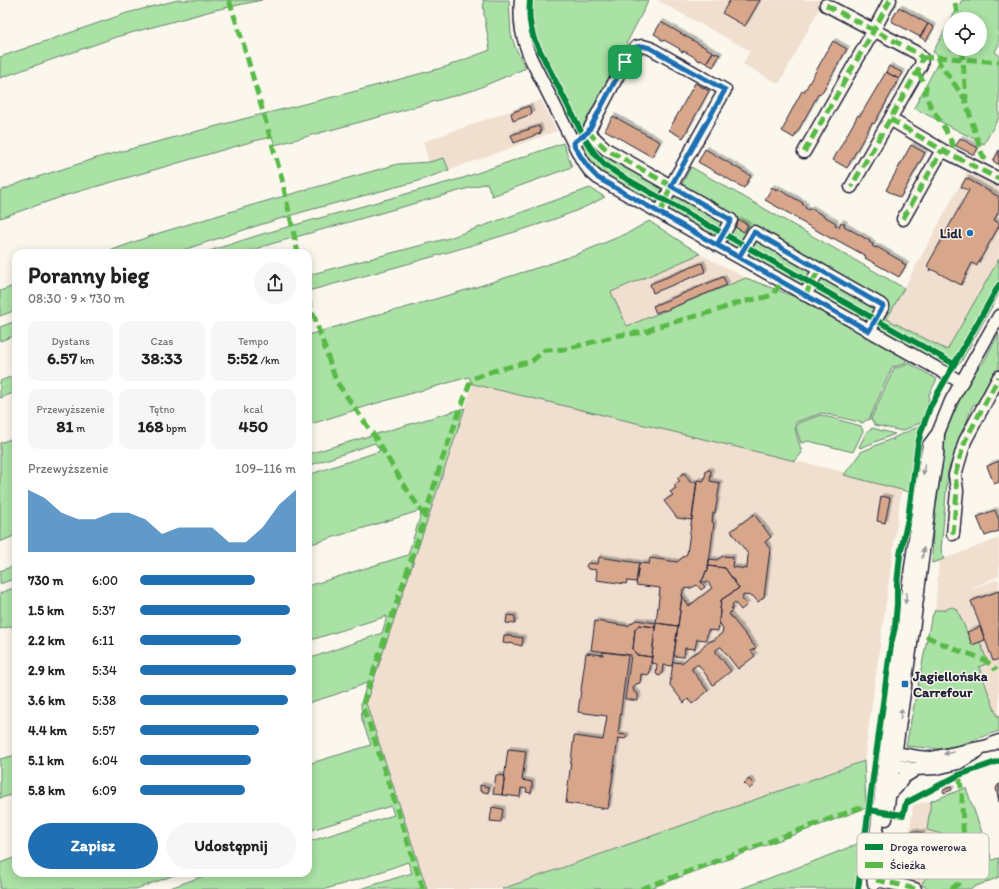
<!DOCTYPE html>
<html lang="pl">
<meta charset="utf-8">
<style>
body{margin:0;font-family:Itim,sans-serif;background:#f6f6f6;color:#222;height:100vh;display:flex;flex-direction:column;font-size:15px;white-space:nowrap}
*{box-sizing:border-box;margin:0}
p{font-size:13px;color:#767676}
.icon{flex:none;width:22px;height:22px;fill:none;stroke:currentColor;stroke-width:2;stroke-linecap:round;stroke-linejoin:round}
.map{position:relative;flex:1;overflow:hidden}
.sheet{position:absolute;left:12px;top:249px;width:300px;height:628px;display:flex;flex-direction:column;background:#fff;border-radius:12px;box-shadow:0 2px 10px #0003}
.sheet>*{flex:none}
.tools{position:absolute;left:943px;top:12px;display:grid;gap:8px}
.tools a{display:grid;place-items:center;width:44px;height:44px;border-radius:50%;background:#fff;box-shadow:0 2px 10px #0003;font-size:20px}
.pin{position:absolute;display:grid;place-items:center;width:34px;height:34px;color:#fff;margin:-17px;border-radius:8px;box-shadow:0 2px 6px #0006}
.round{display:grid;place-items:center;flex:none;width:42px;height:42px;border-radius:21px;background:#f6f6f6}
.summary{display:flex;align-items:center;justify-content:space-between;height:68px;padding:0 16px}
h1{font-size:22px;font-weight:800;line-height:30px}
.metrics{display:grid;grid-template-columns:repeat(3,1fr);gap:6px;height:68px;padding:4px 16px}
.metrics div{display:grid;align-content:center;border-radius:10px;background:#f6f6f6;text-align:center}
.metrics b{font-size:17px;font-weight:800}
.metrics small{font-size:11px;font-weight:400}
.metrics p{font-size:11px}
.chart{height:112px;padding:8px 16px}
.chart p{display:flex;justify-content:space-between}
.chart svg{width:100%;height:72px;margin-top:4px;fill:#1f6fb2;opacity:.7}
.primary-button{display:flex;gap:8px;margin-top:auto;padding:8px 16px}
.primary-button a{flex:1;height:46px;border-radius:24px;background:#1f6fb2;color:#fff;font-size:16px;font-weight:800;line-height:46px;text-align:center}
.primary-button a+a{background:#f6f6f6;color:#222}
ul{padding:0 16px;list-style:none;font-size:13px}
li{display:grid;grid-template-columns:64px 48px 1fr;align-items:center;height:30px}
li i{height:10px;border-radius:5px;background:#1f6fb2}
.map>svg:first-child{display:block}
</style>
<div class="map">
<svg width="999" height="889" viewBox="0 0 999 889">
<defs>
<filter id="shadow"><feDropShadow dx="2.5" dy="-2.5" stdDeviation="0" flood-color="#0004"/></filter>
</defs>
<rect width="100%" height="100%" fill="#fbf7ec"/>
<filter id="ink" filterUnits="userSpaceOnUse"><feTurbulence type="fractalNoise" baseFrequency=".025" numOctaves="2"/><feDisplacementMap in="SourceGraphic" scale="8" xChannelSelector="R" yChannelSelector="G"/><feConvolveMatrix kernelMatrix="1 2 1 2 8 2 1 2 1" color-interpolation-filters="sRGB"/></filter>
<g filter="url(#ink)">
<path fill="#f0dfcf" d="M657,0H824L779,84L743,64L750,51Z
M541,100L557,131L449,170L444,158L429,162L423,142Z
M967,172L999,188V259L947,351L887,319Z
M700,254L746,278L627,326L610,292Z
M473,384L902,486L864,761L502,889H427L366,703Z
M999,538V576L962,592L999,579V715L997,716L979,667L967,632L957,609L952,607L944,610H935L939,561Z
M931,801L927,830L945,835L942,855L936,862L921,885L904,879L913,805Z"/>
<path fill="#aae1a4" stroke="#668270" d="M178,0H262L215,10L116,37L0,78V57L127,13Z
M483,0H509L511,34L515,47L526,68L474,90L401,111L275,145L272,137L254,141L67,195L0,218V191L22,182L100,157L247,118L341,95L445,67L490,50L484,14Z
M529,0H649L584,125L608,147L681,186L691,167L904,288L887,319L947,350L999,259V294L961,362L956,367H949L912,348L674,215L597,169L582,151L533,45L528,26L527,10Z
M962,0H999V44L995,52L999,55V117L984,144L914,108L941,57L933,52L950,21V49H980V19H951Z
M563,143L572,167L492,196L487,183L271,244L244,253H203L259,235L463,178Z
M444,158L449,170L415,182L306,211L256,226L174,253H104L159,233L263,202L398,164L429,162Z
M590,188L605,197C574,214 541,224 508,234C442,255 375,273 308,291V275L449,238Z
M649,221L700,254L611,292L627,326L746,278L798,298L819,311L893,350L907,359L904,364L892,367L869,420H866L863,423L822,413L796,422L795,429L802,453L795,461L473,384L469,377L374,404L308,425V335L383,313L401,309L473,288L549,264L580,253L628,233Z
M16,285V310L0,316V291Z
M16,321V335L0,341V327Z
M999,333V372L982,403L973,405L948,471L941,550L944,559L932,563L934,495L941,454L946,431L961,397L975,372L978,367L983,363Z
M907,362L937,379L929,395L928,406L922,422L902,431L875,425L871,419L894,368L904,366Z
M16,375V392L0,398V381Z
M465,408L366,703L427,889H360L412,873L408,862L366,877L326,889H167L212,873H308V842L394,815L391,806L308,831V764L371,745L362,720L361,704L367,683L334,695L308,703V659L382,633L387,616L308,641V586L408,555L421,514L419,511L308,545V475L380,451L375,443L308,466V454Z
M821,415L861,426L863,431L853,452L808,441L801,443L796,428L798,423Z
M920,426L917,437L909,492L844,475L861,452L891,439L894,440L893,438Z
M872,428L895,434L860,448L859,447L867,431L870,430Z
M16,437V535L0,542V443Z
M16,565V578L0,584V571Z
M16,587V625L0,629V593Z
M952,607L957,609L972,644L980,642L988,663L979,667L997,716L999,715V731L957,746L940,749L906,746L931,619L935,610H944Z
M16,755V794L0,798V759Z
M864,761L866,808L648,889H502Z
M966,788L992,860L999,858V877L969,889H930L921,885L936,862L942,855L945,835L927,830L931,801Z
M862,842L856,889H740L820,859Z
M16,857V873H180L136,889H0V863Z"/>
<path fill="#d8a68a" stroke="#22223b" filter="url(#shadow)" d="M730,0H760L745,26L722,13Z
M899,7L928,24L920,37L891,21Z
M661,22L713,52L706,63L700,60V61L696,59V58L684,51L683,52L679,50L680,49L664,40V41L660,39L661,38L654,34Z
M928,24L934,27L926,41L920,37Z
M833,41L847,49L821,94L819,93L794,138L782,131L787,121H786L802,91L804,92Z
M713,52L720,55L713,67L706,63Z
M889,66L903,73L899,79L886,72Z
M886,72L899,79L874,124L872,123L847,168L833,160L858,115L860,116Z
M695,83L709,91L683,138L669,130Z
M529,106L532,114L513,121L511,113Z
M613,116L660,142L652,157L605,130Z
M539,126L541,133L514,143L511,135Z
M960,138L978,148L974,155L956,146Z
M911,145L925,153L900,198L886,190Z
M705,149L751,176L744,188L698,162Z
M999,150V165L993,161Z
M966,178L999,197V211L994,220L999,223V226L977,265V266L972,263L961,285L931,269L929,271L930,268L927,266L969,190L968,189L967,190L961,187Z
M772,187L776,190V188L803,203L802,204L806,206L805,208L809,210L810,208L836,223L835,225L839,227L841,222L845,224L844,226L870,241L869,242L873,244L872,246L876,248L877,247L903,262L902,263L906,265L899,277L865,258L866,256L833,238L832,239L798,220L799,219L765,200Z
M739,220L748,225L744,232L735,227Z
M702,263L705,272L653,293L650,284Z
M723,277L727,285L664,311L663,310L656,313L653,306Z
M999,461V482L994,484L987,466Z
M708,470H710L711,472L710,481L720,483L715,513H713L712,522L714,523L708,571H706L704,577L701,582L705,587L701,590L697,585L691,588L683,589L678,626L656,623L660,588L636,585L639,563L649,564L650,558L677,562L687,554L697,480L704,481L706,471Z
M684,473L690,482H697L692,520L677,518L664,501L673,495L670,492L676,488L674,485L680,481L677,478Z
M881,496L890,498L885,523L877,521Z
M995,510L999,520V531L985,536L977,517Z
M754,514L771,537L765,542L770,549L764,597L758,602L753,596L743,595L742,599L747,605L741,610L736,604L733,603L731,612L729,614L756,648L751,651L755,656L738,669L721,647H720L716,650V652L731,671L713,685L699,665H697L692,668V670L708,691L692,704L688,699L684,703L670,685L673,662L682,663L691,655L698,652L706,643L714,640L722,633L723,628L719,622L721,600L739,588L725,568L708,566L709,559L717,560L723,556L733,557L732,567L747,569L748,554L731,531Z
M599,557L639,563L636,582L627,581L626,584L596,580L597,570L588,569L586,566L588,563L598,564Z
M708,566L725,568L739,588L721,600L718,631L708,630L706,640L697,639L695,649L685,648L684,657L674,656L682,595L689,606L712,588L708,582H701L704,577L706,571H708Z
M999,591V659L993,661L971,601Z
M507,615L515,616V624L506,623Z
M636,620L656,623L655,627L639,625L635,629L633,649L637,655L652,657L649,675L641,674L640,683L636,684L633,687L634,692L638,694V701L625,699L631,655L591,650L595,621L628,626L629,625Z
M656,623L678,626L672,666L663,665L662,674L660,676L657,675L656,673L657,664L651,663Z
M639,625L655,627L652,657L637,655L633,649L635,629Z
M980,627L985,640L972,645L967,632Z
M504,635L523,638L522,646L510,643V644L503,643Z
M603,652L628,655L618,734L626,735L627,737L625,739L618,738L608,809L566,803L574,736L603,740L607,716L578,712L586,653L603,655Z
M508,749L526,751L522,780L532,782V788L531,793L526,792L527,789L521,788L520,797L502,795Z
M496,775L505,776L502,795L493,794Z
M749,779L754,785L749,789L744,783Z
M999,784V802L996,788Z
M480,785L489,787L488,793L480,791Z
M951,787L952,790L944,793L943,790Z
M492,807L503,809L501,822L490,821Z
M911,831L923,833L918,869L906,868Z"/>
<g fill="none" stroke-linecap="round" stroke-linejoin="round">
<defs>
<path id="minor" d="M521,0C519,23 522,38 531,59L582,160L590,171L598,178L961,382
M826,5L917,53L922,58L921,65L851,187
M890,119L942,150L999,179
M588,132L606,149L731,220L717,245
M573,143L588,132L625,62L636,47L643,46L650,48L725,90L671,186L660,213
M804,152L874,30L890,0
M903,219L942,150
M739,257L754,232L883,306L869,331
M805,295L819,270
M953,534L957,491L955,475L965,441L999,377
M889,752L918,757L931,758L988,746L999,741
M887,764L913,769L937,768L958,763L978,751
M890,794L896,788L904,777L917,769
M886,819L913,630L930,498L937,456L938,433
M876,880L896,884L915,889
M874,884L872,869L892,704L926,459L929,445L938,433L951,401L999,316"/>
</defs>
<use href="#minor" stroke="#22223b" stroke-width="15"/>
<use href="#minor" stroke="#fbf7ec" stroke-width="12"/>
<path stroke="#58b947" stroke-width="5" stroke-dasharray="10 5" stroke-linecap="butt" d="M229,0L244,46L281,175L298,253
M955,3L958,19
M826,5L917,53L922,58L921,65L851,187
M962,49L966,99
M937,57L940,64L965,99L982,154L987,163
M922,58L937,57L999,62
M918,72L926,87L925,94L931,107L945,129L952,143L956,149
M890,119L942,150L999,179
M588,132L606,149L731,220L717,245
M573,143L588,132L625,62L636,47L643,46L650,48L725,90L671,186L660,213
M804,152L874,30L890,0
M903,219L942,150
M739,257L754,232L883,306L869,331
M805,295L819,270
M308,298L336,381L377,440L402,482L424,515
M953,534L957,491L955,475L965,441L999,377
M926,636C936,641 947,646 957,650C971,655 987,658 996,670
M876,880L896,884L915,889
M423,889L370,726L362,706L418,539L442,460L469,385L474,378L493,371L532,361L545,350L566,349L620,335L645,332L656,327L718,310L737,303L766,297L772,295L782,282
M641,889L862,807L870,805
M951,889L958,884L960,875L964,846L962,805V792L959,775"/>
<defs>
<path id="cycleway" d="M530,0C529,15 529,24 534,39L586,141L595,154L604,164L618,174L954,364
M869,810L903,815L906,803L959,775L999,761
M858,889L891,644L895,627L897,604V584L900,555L908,519L918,443L921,432L930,407L999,285"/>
</defs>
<use href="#cycleway" stroke="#fbf7ec" stroke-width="8"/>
<use href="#cycleway" stroke="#00873e" stroke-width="6"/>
</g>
<defs><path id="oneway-solid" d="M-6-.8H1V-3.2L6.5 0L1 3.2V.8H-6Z"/></defs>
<g fill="#99979c">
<use href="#oneway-solid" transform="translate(924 469) rotate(99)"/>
<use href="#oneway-solid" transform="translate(923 553) rotate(-83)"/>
<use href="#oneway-solid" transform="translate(906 598) rotate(98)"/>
<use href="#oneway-solid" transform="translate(901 714) rotate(-82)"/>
<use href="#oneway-solid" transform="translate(949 753) rotate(168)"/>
</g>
</g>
<g fill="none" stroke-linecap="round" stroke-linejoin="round" filter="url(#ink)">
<defs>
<path id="route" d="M625,62L588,132L573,143C580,156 587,168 598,178L869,331L883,306L754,232L739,257L717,245L731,220L671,186L725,90L650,48L643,46L636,47L625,62"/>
</defs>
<use href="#route" stroke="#fff" stroke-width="8"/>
<use href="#route" stroke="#1f6fb2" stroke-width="5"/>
</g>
<g fill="#1f6fb2" stroke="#fbf7ec" stroke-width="1.5">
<circle cx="970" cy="233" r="4"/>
<rect x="901" y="680" width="8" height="8" rx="2"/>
</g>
<g text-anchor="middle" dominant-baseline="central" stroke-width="3" stroke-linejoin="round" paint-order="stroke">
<g font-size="14" font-weight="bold" fill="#22223b" stroke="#fbf7ec" text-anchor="end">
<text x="962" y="233">Lidl</text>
<text x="913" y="676" text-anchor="start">Jagiellońska<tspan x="913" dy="16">Carrefour</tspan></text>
</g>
</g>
<rect x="857" y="833" width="132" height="46" rx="6" fill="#fbf7ec" stroke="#bab7b7" stroke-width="1"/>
<rect x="865" y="844" width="18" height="6" fill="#00873e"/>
<rect x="865" y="862" width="18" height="6" fill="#58b947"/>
<g font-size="11" fill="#22223b">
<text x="890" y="851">Droga rowerowa</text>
<text x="890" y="869">Ścieżka</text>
</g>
</svg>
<div class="tools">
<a><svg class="icon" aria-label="locate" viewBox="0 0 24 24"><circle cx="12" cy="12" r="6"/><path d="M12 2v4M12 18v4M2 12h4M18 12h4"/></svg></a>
</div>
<div class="pin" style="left:625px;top:62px;background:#1e9e55"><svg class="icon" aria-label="arrive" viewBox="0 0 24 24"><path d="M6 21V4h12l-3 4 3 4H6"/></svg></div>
<section class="sheet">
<div class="summary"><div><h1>Poranny bieg</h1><p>08:30 · 9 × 730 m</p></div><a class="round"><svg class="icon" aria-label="share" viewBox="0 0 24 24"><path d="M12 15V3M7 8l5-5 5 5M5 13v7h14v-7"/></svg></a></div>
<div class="metrics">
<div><p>Dystans</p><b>6.57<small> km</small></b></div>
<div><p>Czas</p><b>38:33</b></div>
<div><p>Tempo</p><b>5:52<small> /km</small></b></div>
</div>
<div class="metrics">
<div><p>Przewyższenie</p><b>81<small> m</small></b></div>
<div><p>Tętno</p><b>168<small> bpm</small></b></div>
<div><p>kcal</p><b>450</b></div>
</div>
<div class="chart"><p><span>Przewyższenie</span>109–116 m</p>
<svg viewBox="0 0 160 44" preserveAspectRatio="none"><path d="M0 44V6L10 11L20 20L30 24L40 24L50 20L60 20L70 24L80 33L90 29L100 29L110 29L120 38L130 38L140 29L150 15L160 6V44z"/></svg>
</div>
<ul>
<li><b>730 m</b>6:00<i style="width:74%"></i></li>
<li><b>1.5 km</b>5:37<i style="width:96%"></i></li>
<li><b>2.2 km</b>6:11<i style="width:65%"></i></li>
<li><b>2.9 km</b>5:34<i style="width:100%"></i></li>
<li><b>3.6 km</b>5:38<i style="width:95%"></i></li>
<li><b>4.4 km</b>5:57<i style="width:76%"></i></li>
<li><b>5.1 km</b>6:04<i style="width:71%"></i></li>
<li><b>5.8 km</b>6:09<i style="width:67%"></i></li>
</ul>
<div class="primary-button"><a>Zapisz</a><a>Udostępnij</a></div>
</section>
</div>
